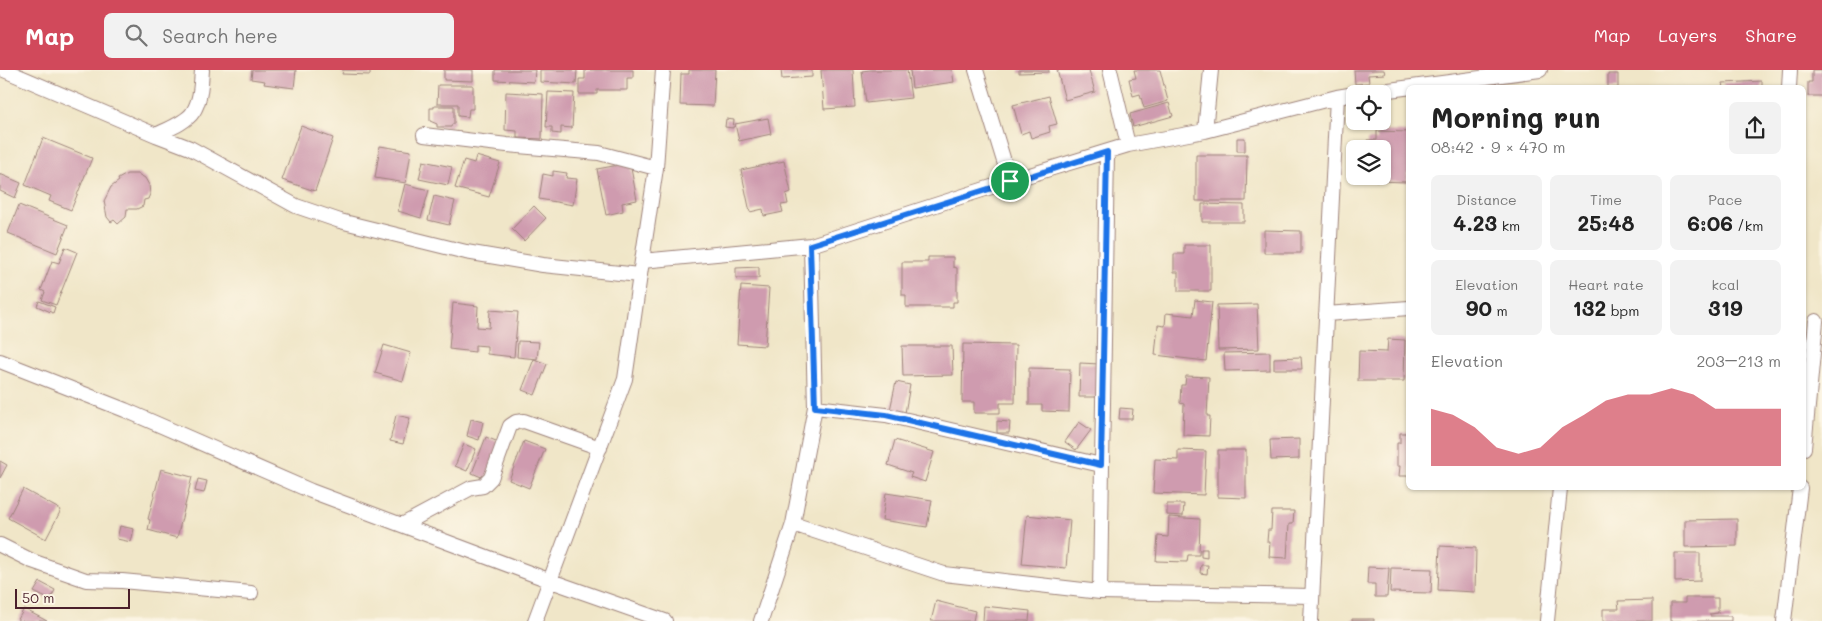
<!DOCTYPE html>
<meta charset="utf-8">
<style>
body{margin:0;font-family:Mali,sans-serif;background:#f2f2f2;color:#222;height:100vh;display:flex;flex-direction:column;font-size:19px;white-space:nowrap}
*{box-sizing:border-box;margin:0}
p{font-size:16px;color:#767676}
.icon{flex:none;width:28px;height:28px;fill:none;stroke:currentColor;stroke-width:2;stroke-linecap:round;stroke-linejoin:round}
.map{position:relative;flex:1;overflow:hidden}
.details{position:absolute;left:1406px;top:15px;width:400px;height:405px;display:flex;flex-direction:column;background:#fff;border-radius:8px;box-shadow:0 1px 4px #0004}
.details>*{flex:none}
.controls{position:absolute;left:1346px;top:15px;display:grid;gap:10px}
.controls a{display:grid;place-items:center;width:45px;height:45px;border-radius:8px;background:#fff;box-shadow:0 1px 4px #0004;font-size:25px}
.scale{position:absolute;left:15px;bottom:12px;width:115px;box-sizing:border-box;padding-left:5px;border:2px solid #4a1f2b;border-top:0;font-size:14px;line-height:18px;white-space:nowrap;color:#4a1f2b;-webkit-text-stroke:4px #fcf5e5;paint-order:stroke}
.pin{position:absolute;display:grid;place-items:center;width:42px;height:42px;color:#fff;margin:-21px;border:2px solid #fff;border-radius:50%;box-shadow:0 1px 5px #0007}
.round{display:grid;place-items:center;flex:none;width:52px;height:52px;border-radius:8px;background:#f2f2f2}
.head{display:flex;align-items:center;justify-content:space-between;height:85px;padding:0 25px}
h1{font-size:28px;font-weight:700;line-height:38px}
.figures{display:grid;grid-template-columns:repeat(3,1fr);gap:8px;height:85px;padding:5px 25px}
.figures div{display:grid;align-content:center;border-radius:8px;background:#f2f2f2;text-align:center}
.figures b{font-size:21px;font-weight:700}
.figures small{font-size:14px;font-weight:400}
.figures p{font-size:14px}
.chart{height:140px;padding:10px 25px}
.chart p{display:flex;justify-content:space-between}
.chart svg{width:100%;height:90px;margin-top:5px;fill:#d1495b;opacity:.7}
header{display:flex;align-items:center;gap:30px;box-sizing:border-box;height:70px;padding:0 25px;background:#d1495b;color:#fff}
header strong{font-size:24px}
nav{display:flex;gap:28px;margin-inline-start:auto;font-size:18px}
.search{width:350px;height:45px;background:#f2f2f2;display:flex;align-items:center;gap:12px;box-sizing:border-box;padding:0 18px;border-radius:8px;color:#767676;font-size:19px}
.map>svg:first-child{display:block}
</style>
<header>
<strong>Map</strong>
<div class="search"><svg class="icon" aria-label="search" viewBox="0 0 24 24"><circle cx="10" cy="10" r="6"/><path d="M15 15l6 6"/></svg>Search here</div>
<nav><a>Map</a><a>Layers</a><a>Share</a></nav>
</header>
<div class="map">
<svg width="1822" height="551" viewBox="0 0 1822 551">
<rect width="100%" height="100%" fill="#fcf5e5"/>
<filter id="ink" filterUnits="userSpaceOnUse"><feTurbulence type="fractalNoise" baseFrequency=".02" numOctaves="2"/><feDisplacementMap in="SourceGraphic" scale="10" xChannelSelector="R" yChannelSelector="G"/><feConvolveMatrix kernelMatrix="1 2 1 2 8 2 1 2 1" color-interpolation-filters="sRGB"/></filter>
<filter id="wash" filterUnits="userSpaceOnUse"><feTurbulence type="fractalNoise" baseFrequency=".0096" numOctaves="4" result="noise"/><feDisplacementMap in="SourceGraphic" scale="20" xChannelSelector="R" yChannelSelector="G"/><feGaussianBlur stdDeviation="1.12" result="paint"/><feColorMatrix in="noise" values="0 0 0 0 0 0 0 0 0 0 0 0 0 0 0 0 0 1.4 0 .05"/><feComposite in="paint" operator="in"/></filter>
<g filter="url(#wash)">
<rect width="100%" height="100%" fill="#f0e6c8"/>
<g id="blocks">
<path fill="#cf9baf" d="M252,0H296L294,18L264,14L265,11L251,9Z
M343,0H370V5L342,4Z
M444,0H473V11L444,10Z
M495,0H535L534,12L495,10Z
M540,0H577L576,14L540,12Z
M585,0H633V8H627V20H597V24H579V9H585Z
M689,0H715L713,36L680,35L681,4H689Z
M781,0H812V7L782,9Z
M821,0H853L855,37L824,39Z
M870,0H907L911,28L866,33L862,1Z
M910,0H952L954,12L912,18Z
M1019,0H1049V2L1019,3Z
M1057,0H1089L1095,22L1065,30Z
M1134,0H1160L1168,31L1144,38L1140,24L1133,26L1129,9L1136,8Z
M1354,0H1384L1385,4L1368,5L1369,13L1355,14Z
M1812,0H1822V26H1808V12H1812Z
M1608,4H1618V18H1608Z
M1762,11V18H1724L1723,13Z
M438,15H473V39H469L468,47L458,46V34H437Z
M506,22L543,24L542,69L517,68V61L505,60Z
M548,22L574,23L572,58L561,57V64L552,63V57H546Z
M1049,26L1057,54L1049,56L1050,62L1031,68L1029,61L1021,64L1013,35Z
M1169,33L1173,46L1133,57L1130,44Z
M434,36H454V54H452L451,57H437V54L430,51V38H434Z
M768,48L771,64L739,71L735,54Z
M726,49L734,50L733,58L725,57Z
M301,56L333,68L315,121L282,110Z
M1377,61L1409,62V103H1407V112L1376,111V106H1382V79H1367V70H1377Z
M43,68L92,88L71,140L49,131L51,126L25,115Z
M1237,68H1245V81H1237Z
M380,76L411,81L406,113L375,108Z
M1196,85H1247L1246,131H1196Z
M476,86L500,93L489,127L455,118L464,90L474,93Z
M423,91L452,97L448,115L419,109Z
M784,91L791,122L786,124L788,134L781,135L783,142L764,146L763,139L750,142L741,100Z
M630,93L637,130L622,133L623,141L606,145L597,99Z
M553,101L567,103L566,108L577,109L573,135L539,129L543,104L553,106Z
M0,104L21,113L15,128L0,121Z
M127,104H138L145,108L149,115L150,124L148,129L144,130L143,136L137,139H127L126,147L118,154L114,150L111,152L107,147L104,131L111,117L119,111L118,109Z
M405,114L429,120L421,148L398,141Z
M434,126L455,131L449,155L428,150Z
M1202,134L1244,135V152H1202Z
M19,135L68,155L57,183L8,163Z
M534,136L546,148L524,171L512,159Z
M1264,160L1301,161V183H1264Z
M1184,175H1211V221H1178V202H1174V184H1184Z
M65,177L77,182L56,235L42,230L45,222L41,220L52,191L59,193Z
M928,187H953V197L957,198V232H953V237H906V225H902V192H928Z
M759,197V208H736V198Z
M741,216L769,218L765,276L737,274Z
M1195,230L1212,232L1206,291L1155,285L1158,255L1165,256L1166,243L1193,246Z
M39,231L55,237L53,243L37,236Z
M453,233L478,236L477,257L489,258L490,240L518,242L514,287L487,284V276L475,275V282L449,279Z
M1257,234L1259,279L1218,280L1217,235Z
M1388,269L1405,270L1404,311H1358L1359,281L1387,282Z
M518,271L539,272L537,289L517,287Z
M963,274L1016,275L1015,333H1000V343H974V332H962Z
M384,275L411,283L403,311L375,303Z
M902,276H952L953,305L903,306Z
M1270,282V300L1225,301L1224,283Z
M1301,287L1302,299H1274V288Z
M534,289L547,294L535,325L522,320Z
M1080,293L1099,294L1098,327H1079Z
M1029,298L1070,299L1069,342L1042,341V335H1029Z
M1186,306L1209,307L1207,346H1210L1209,366L1183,365L1184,334L1180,333L1181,315H1185Z
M896,312L910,315L905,343L890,340Z
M1120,338L1133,339L1132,349H1119Z
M396,345L410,348L403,374L390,371Z
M471,349L483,352L479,370L467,366Z
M997,351L1010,352L1009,363H997Z
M1079,352L1091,360L1076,380L1065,372Z
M1400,363H1409V406H1399L1400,396H1397V373H1400Z
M486,367L501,373L486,409L472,403Z
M1299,369V389L1271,390L1270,370Z
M895,370L934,382L925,412L910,407L912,403L888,395Z
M524,371L545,379L529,418L509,410Z
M464,374L476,379L467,401L455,396Z
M1178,380L1206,381L1204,425L1153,423L1155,389L1178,390Z
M1218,380H1246V428L1218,427Z
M0,391L7,395L0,408Z
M161,399L192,407L177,468L148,460L150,450L148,449Z
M198,409L207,411L204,423L195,421Z
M23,419L61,440L46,469L8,448Z
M886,423L932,430L927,457L882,450Z
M1167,434H1184L1183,446L1167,445Z
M1272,441H1294L1293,454H1289L1287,488L1269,487L1270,472H1267L1268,460H1271Z
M1027,445L1070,450L1066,498L1022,494Z
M1169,447L1200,449L1199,485H1188L1187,492L1156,491L1158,466L1168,467Z
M1737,449V476L1685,477V450Z
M120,456L134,459L131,472L117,469Z
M1440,476L1476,478L1475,522L1438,520Z
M1201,479H1207V488L1201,487Z
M1675,483H1700V511L1675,512Z
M1201,495H1208L1207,504L1200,503Z
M1368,497L1389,498L1387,527H1375V514H1367Z
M1391,498L1432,499L1431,523L1390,522Z
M40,512L55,520L50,530L34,522Z
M1685,528H1718V543L1710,544V546H1731V551H1670V533H1685Z
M1652,530V551H1603V539H1619L1618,531Z
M936,531L975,541L973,551H931Z
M984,536L1030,541L1029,551H983Z
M24,539L47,551H17Z
M1352,549H1374V551H1352Z"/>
</g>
</g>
<g filter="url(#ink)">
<use href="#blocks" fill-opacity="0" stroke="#9d827a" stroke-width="1"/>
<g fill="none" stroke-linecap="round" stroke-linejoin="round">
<defs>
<path id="street" d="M4,0L156,65C166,60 187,52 193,42C201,30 201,13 202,0
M976,0L1010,111
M1110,0L1128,75
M1789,18L1790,0
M1359,24L1540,0
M1205,61L1211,0
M156,65L190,78L296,136L340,151L466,182L543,195L639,205
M424,65L507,75L599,83L656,98
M642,191L656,98L663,0
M1326,244L1409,238
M0,291L125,340L311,421L551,511L665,551
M815,337L886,345L1101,395
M1804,378L1816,251
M793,454L944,504L1100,522L1311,526
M402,455L471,418L483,416L491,408L510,356L516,352L524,351L600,378
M0,475L32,491L86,510L122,511L251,523
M1100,522L1107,82
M535,551L625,309L642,191L811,175L1010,111L1128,75L1205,61L1337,27L1355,24
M761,551L793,454L815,337L811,175
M1311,551L1337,27
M1547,551L1560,418
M1784,551L1800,418"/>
</defs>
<use href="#street" stroke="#9d827a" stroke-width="16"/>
<use href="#street" stroke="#fff" stroke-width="14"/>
</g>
</g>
<g fill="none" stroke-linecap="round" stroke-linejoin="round" filter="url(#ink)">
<defs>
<path id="route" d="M1107,82L1101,395L886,345L815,337L810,175Z"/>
</defs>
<use href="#route" stroke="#fff" stroke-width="10"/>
<use href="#route" stroke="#1a73e8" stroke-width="6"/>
</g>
</svg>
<div class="controls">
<a><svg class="icon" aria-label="locate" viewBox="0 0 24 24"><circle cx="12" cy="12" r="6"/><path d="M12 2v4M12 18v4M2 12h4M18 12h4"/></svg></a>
<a><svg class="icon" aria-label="layers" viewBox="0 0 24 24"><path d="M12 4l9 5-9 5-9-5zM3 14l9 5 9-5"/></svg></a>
</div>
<div class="scale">50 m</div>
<div class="pin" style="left:1010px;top:111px;background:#1e9e55"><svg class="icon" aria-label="arrive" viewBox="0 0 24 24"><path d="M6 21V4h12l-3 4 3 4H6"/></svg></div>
<section class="details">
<div class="head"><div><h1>Morning run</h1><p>08:42 · 9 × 470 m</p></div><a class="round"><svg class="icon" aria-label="share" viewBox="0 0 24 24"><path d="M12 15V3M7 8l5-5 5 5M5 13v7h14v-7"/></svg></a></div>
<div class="figures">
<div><p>Distance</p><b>4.23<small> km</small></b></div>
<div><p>Time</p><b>25:48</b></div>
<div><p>Pace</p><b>6:06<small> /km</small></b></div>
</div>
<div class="figures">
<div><p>Elevation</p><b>90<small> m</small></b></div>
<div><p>Heart rate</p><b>132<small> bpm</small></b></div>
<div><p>kcal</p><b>319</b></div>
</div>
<div class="chart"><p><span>Elevation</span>203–213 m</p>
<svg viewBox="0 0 160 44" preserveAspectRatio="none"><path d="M0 44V16L10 19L20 25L30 35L40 38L50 35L60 25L70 19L80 12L90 9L100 9L110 6L120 9L130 16L140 16L150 16L160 16V44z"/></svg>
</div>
</section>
</div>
